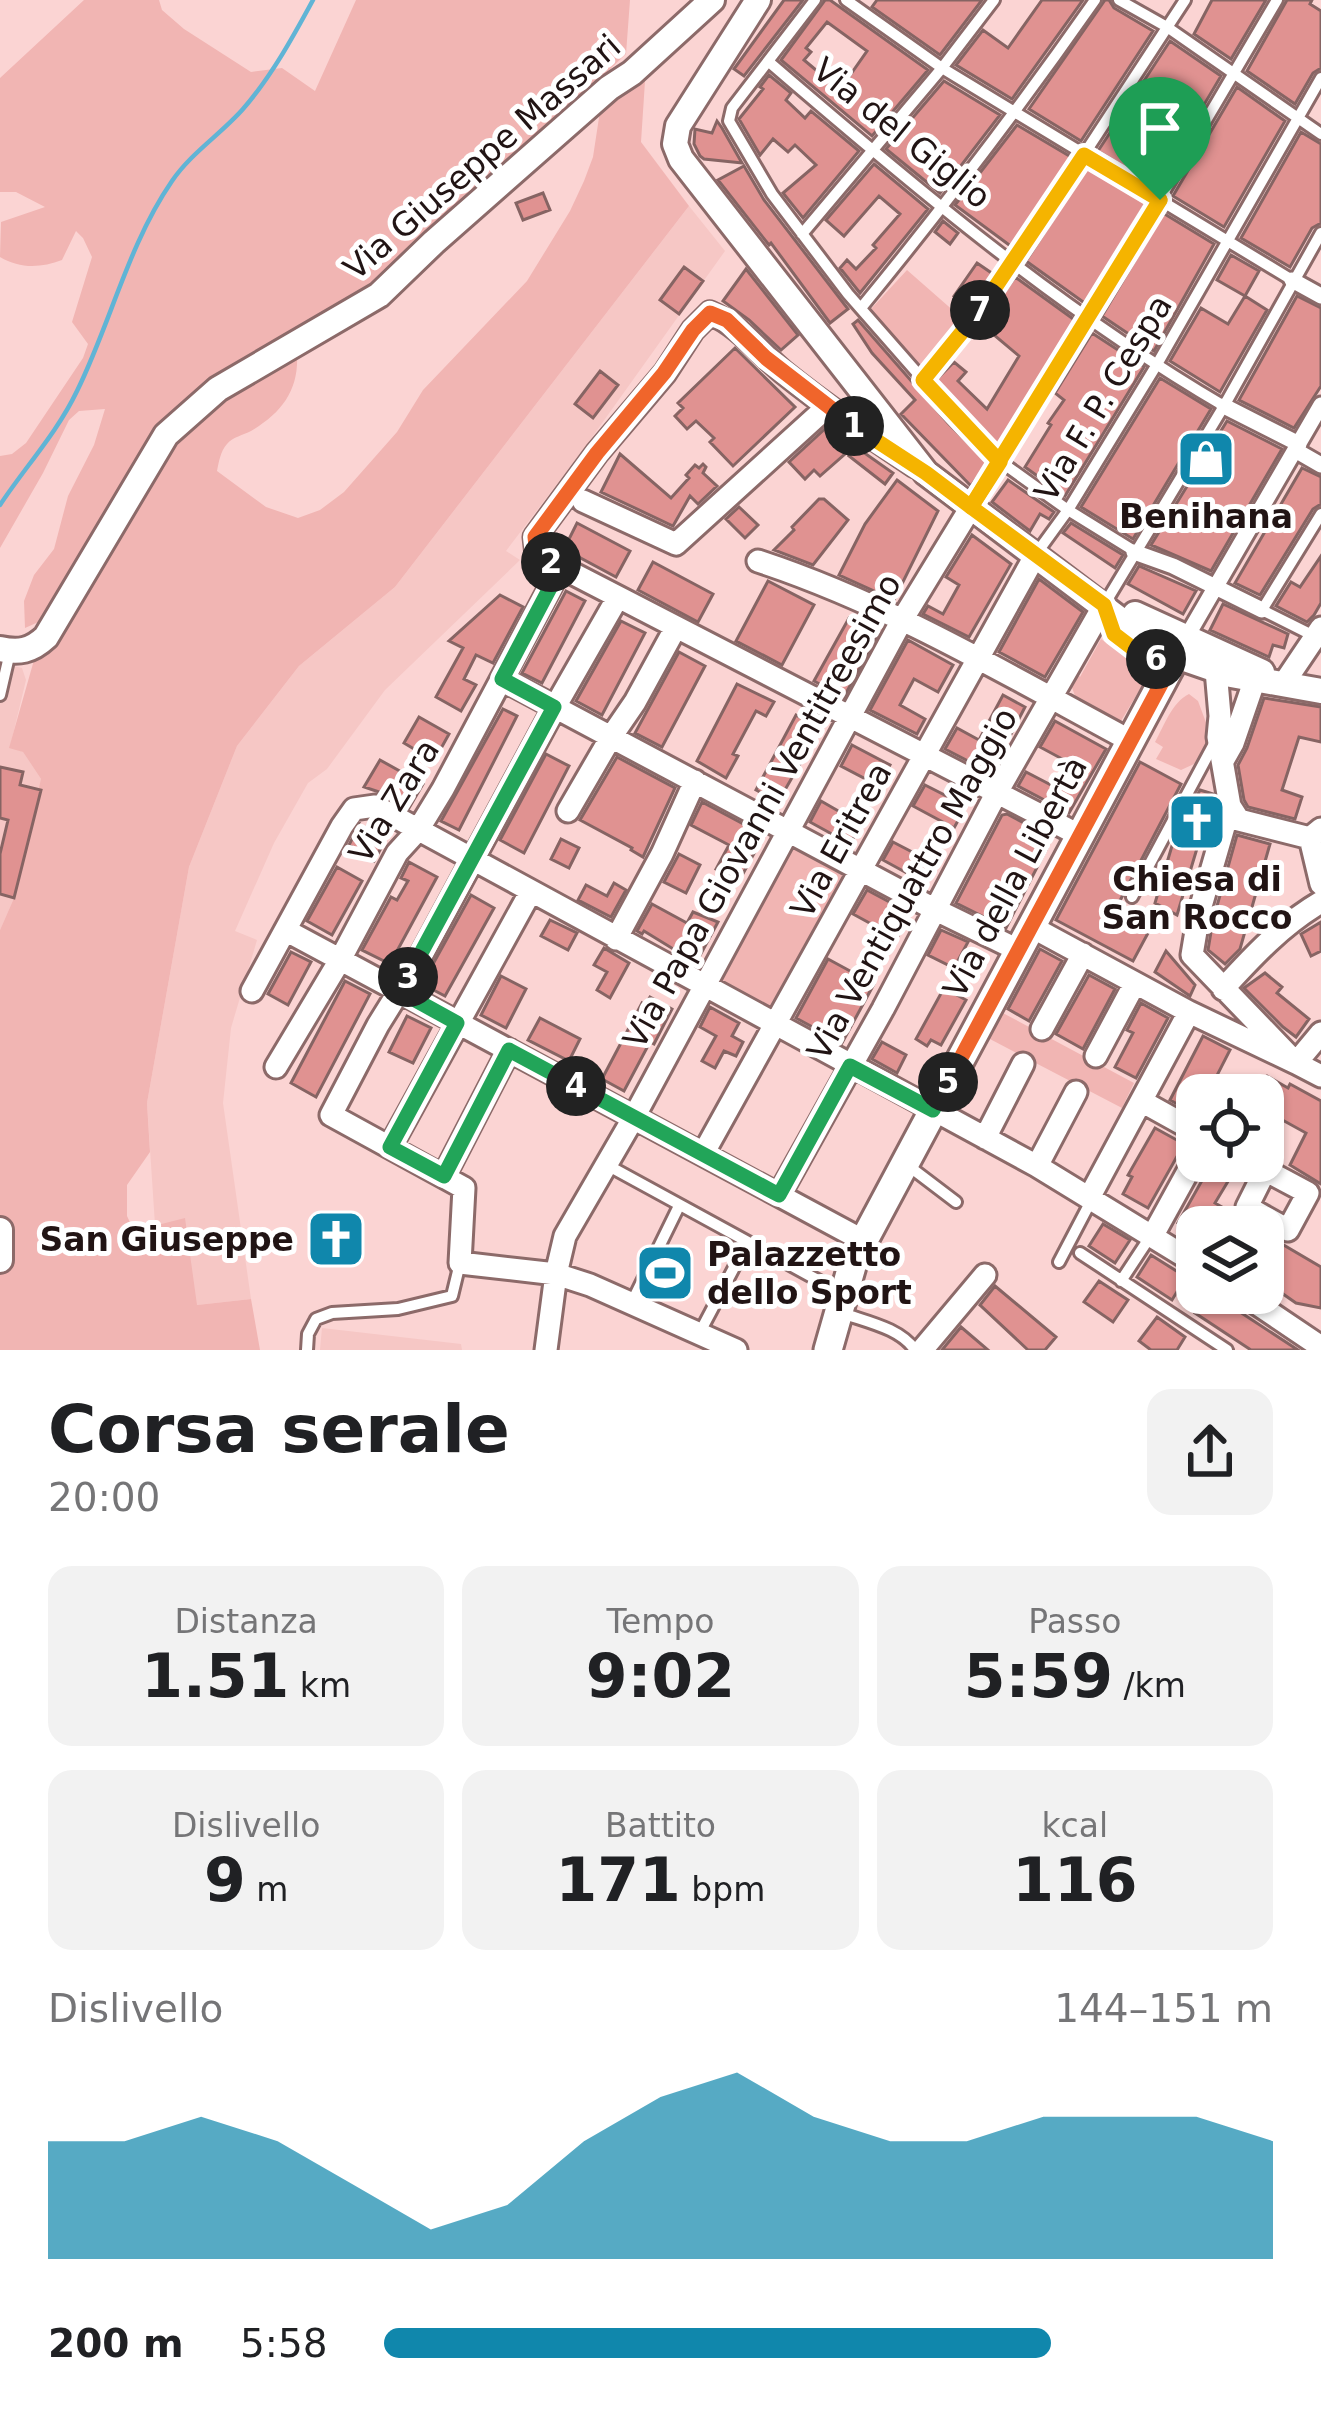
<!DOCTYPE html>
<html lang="it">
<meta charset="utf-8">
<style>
body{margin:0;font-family:"DejaVu Sans",sans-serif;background:#f2f2f2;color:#202124;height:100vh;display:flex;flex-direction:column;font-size:45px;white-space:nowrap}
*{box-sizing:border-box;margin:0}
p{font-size:39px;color:#757577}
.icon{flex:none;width:66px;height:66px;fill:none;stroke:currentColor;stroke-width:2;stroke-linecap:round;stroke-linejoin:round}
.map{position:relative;height:1350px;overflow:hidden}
.sheet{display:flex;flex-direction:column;background:#fff;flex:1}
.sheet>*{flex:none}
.buttons{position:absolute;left:1176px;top:1074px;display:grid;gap:24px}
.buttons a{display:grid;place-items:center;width:108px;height:108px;border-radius:24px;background:#fff;box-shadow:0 3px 9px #0004;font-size:60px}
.pin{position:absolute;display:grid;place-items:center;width:102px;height:102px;color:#fff;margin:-123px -51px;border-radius:50% 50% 50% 0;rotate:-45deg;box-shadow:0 0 12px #0007}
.pin .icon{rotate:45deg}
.km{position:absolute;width:60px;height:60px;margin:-30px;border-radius:50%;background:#222;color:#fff;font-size:33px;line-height:60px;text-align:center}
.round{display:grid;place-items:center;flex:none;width:126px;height:126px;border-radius:24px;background:#f2f2f2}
.summary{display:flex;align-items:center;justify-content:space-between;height:204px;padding:0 48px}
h1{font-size:66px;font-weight:700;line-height:90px}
.figures{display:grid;grid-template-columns:repeat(3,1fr);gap:18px;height:204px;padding:12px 48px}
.figures div{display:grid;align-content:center;border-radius:24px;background:#f2f2f2;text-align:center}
.figures b{font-size:60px;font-weight:700}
.figures small{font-size:33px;font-weight:400}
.figures p{font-size:33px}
.chart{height:336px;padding:24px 48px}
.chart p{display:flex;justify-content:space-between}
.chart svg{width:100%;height:216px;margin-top:12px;fill:#1087ac;opacity:.7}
ul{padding:0 48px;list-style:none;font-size:39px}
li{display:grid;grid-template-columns:192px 144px 1fr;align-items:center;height:90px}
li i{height:30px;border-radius:15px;background:#1087ac}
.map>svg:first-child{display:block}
</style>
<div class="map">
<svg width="1321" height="1350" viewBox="0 0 1321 1350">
<rect width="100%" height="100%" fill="#fbd4d3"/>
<path fill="#f6c7c5" d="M689,206L725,251L585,447L506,551L520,560L385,690L327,769L308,783L274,843L235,931L257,940L231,1028L223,1103L251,1299L197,1305L161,1316L147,1103L189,867L237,746L299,666L395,587Z
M0,663L22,668L26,680L10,747L23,752L41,779V790L14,898L0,930Z
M322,1328L461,1344L462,1350H320Z"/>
<path fill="#f1b5b3" d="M84,0H159L162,10L184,29L251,72L282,68L315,91L356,0H630L626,54L385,282L216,382L54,615L25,628L24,601L34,575L54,549L68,496L94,445L105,409L79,411L69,420L43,473L0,548V456L12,454L26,443L83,358L88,344L72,322L92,257L83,238L76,231L62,260C41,268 20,269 0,257L1,222L45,207L16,192H0V78Z
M646,66L641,142L689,206L395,587L299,666L237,746L189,867L147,1103L150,1152L127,1185V1216L134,1231L185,1218L197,1305L251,1299L260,1350H0V930L14,898L41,779L23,752L9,748L34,660L54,635L159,453L216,397L297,354C299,390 282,413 251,431C243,435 233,437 227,444C220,452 219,462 217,471L266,507L298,518L320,510L344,492L397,432L423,390L527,281L570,211L584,181L593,157L600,111Z
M907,270L964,320L922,371L870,310Z
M1101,639L1149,674L1121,721L1075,696L1068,676L1073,666L1080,677Z
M1189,694L1198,701L1211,736L1194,764L1181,770L1156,759L1163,747L1155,742C1164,726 1172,702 1189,694Z
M791,844L847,876L772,1013L716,983Z
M1001,1012L1134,1083L1122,1108L988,1038Z"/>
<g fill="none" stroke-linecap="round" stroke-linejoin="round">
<path stroke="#60b4d5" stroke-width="4.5" d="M0,505C25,467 57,433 77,391C111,322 128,245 172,181C191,153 221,134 243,109C271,77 293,37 313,0"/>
</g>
<path fill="#e09291" stroke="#866463" stroke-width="3" fill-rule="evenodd" d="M784,0H803L744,76L734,69Z
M825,0H830L928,70L872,136L781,60ZM827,22L867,51L846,81L842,77L835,86L804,60L811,52L806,48Z
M877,0H982L940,55L872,7Z
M1042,0H1083L1012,99L956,65L983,30L1008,48Z
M1105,0H1109L1114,8L1153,31L1081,141L1029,109Z
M1212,0H1266L1231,59L1194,34Z
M1287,0H1312L1310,4L1321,11V68L1313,73L1295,104L1247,71Z
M1170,41L1221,76L1156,186L1098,151Z
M769,75L791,93L786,100L805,118L811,111L859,151L803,218L783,193L816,165L795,145L788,152L773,139L760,155L739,119L763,89L760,87Z
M944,81L1000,115L940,193L886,149Z
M1237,87L1285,121L1224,227L1173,196Z
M717,121L722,128L742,163L704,159L700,156L694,144L695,129L712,133Z
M1017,125L1071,157L1012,247L955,205Z
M1301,132L1321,144V223L1312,228L1290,267L1241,238Z
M874,164L928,209L860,293L840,268L847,260L856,269L876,248L873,245L900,214L879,196L844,236L826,220Z
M744,166L764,200L848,309L830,323L771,243L769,245L718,180Z
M1087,167L1146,203L1086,304L1026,261Z
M543,193L550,210L523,220L516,203Z
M1163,213L1214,244L1154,351L1102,316Z
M943,221L958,233L950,244L935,232Z
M1231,255L1259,271L1245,296L1217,280Z
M977,263L993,274L970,307L954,296Z
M684,267L703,281L679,314L660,300Z
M746,269L798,335L781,350L749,320L723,301Z
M1015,277L1076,321L998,446L936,380L954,362L966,372L958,381L987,409L1019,356L981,324Z
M1245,296L1267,310L1220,392L1170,361L1201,308L1228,324Z
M1297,296L1321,308V386L1294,428L1239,400Z
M858,320L948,423L988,463L971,486L901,414L915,400L872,353L853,324Z
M1092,333L1144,367L1065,496L1025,467L1051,425L1048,423L1064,400L1055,393Z
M735,348L795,407L733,466L710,442L714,438L696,421L687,429L675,416L683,408L678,403Z
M600,371L618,385L593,418L575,404Z
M1160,378L1211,409L1133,539L1081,507Z
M1227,421L1282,449L1211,571L1151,545Z
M828,426L854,446L820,476L814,470L805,479L789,462Z
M856,447L893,473L885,484L849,456Z
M620,454L671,498L689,478L686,475L695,465L699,468L703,464L706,467L703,473L717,486L698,504L690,496L673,526L601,492Z
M1302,468L1321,477V504L1313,509L1260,595L1235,583Z
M897,480L938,511L894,600L839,575L865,524Z
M1008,480L1054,512L1049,519L1040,514L1030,531L992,502Z
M819,499H824L848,520L813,565L774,550L794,530L792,527Z
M739,507L758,525L745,538L726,519Z
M577,523L630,551L616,577L564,549Z
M1071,523L1123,555L1115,568L1063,533Z
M972,535L1011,564L969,637L923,614L928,606L943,614L959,585L946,577Z
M1321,556V603L1314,615L1307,622L1276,606L1291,582L1300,587Z
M653,562L713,594L698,622L638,590Z
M1139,566L1196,591L1183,614L1128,584Z
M1039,579L1083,612L1045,677L999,652Z
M768,581L814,605L782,665L736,641Z
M566,591L585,601L542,683L522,673Z
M500,595L523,607L493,663L476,655L464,679L476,685L461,711L436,697L463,648L449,641Z
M1223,604L1288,634L1284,648L1273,645L1269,657L1210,630Z
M849,618L878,634L844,697L814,681Z
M621,621L645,633L602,715L576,701Z
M908,640L953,665L938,692L914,679L900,705L925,719L917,734L870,710Z
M679,652L705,666L662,747L635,733Z
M737,684L774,702L766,716L756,711L733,754L738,756L726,778L697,761Z
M1003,695L1025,707L991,773L945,749L957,728L979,740Z
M1264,698L1321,707V742L1299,737L1282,790L1302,797L1295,819L1248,807L1244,800L1238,765L1247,748Z
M503,709L517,716L459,830L441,821Z
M796,715L820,729L778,802L756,790Z
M419,717L449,734L434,761L404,743Z
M1055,721L1106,749L1069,813L1018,786L1026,772L1053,786L1066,761L1040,747Z
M852,745L890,765L879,786L841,766Z
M546,754L569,766L524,853L500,840Z
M617,757L675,788L643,857L631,850L632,848L580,820Z
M380,760L423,784L409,808L382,793L364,787Z
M1140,762L1181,784L1113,914L1148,933L1133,961L1056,920Z
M0,767L23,772L20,785L41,790L14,898L0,894V854L8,820L0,818Z
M925,785L966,806L954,828L913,806Z
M1200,790L1213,794L1215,805L1203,847L1198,845L1177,915L1155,903L1174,839Z
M821,801L861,824L850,844L810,822Z
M702,802L764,835L739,881L716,869L729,845L691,825Z
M1007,814L1041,832L1047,848L1006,928L956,903L1002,815Z
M355,833L381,848L374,861L349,845Z
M1237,835L1270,844L1240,949L1225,964L1208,950L1213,920Z
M561,839L579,848L569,868L551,859Z
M893,842L935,864L925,883L883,860Z
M679,854L700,865L686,893L664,882Z
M409,862L437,877L390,964L362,950L391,897L397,900L408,881L401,878Z
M337,867L362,881L332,935L307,921Z
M614,883L626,890L611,917L578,900L586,885L607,896Z
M867,890L910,913L897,938L853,914Z
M471,895L494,908L445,996L422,984Z
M652,904L687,923L693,912L718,922L696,963L644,931L642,934L637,931Z
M550,920L577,933L568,950L541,936Z
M1321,922V951L1311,956L1301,934Z
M941,930L968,942L954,968L928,955Z
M604,948L629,963L610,998L597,990L607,972L594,965Z
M1040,949L1062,961L1029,1021L1008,1009Z
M1166,951L1195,985L1190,996L1155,972Z
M291,952L311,962L288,1005L268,994Z
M828,959L874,984L842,1043L796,1018Z
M1265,973L1282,987L1277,993L1309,1019L1296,1037L1283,1027L1244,988Z
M1089,975L1115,989L1083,1049L1056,1034Z
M501,976L526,989L506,1028L481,1015Z
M345,981L370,994L316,1097L291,1083Z
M944,988L966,1000L941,1045L931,1040L927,1046L916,1039Z
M650,997L672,1009L654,1044L650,1042L624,1091L602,1079L642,1003L645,1005Z
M1141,1003L1168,1018L1136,1078L1115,1067L1133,1033L1127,1030Z
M710,1007L739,1023L732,1036L743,1042L736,1056L724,1051L715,1068L702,1061L716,1036L700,1027Z
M407,1016L431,1028L413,1063L389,1052Z
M540,1018L580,1039L569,1061L528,1040Z
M1203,1036L1230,1050L1207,1095H1197V1115L1170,1100Z
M882,1042L906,1055L897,1073L872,1059Z
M1267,1076L1288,1088L1290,1084L1321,1101V1184L1290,1165L1306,1133L1277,1117L1263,1144V1095H1249L1256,1082Z
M1155,1128L1184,1144L1148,1208L1123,1194L1132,1177L1128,1175Z
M1213,1161L1233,1173L1215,1203L1234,1214L1226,1227H1197V1235L1178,1223Z
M1103,1224L1130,1240L1115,1263L1089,1246Z
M1263,1233L1321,1267V1308L1296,1303L1263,1280Z
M1151,1255L1186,1277L1172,1300L1137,1277Z
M1099,1281L1128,1300L1113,1322L1084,1302Z
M995,1286L1056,1337L1045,1350H1028L980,1305Z
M1208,1293H1211L1298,1350H1251L1195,1313Z
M1157,1317L1185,1337L1177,1350H1151L1139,1341Z
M961,1327L988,1350H942Z"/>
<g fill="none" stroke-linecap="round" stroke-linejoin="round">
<defs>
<path id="service" d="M815,0L732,108L729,121L772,194L848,294L955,416L1001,462L1068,510L1131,549
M846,0L942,68L1292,280
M1119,0L1167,27L1321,134
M769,62C913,186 1060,310 1224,406
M802,234L942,68L994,0
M861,308C943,208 1021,106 1095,0
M923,380L980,310L1013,263L1185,0
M973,505L1089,319L1277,0
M1036,554L1068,510L1156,366L1321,78
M1314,636L1262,610L1321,514
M1168,657L1148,660L1114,634L1104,605L1224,406L1321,233
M0,695L10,652
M1132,897L1216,740
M906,1164L956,1202
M607,1165L825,1284
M1080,1253L1227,1350
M1059,1262L1091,1201
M1121,1281L1146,1243
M631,1304L679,1206
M842,1313C867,1322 900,1328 915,1350
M699,1334L747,1243
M307,1350L308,1334L316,1319L332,1313L398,1309L452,1296L460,1263"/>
<path id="pedestrian" d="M1292,280L1321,296
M1224,406L1299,444
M1295,450L1321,465
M1134,552L1173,566L1262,610
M1186,638L1321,405"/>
<path id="minor" d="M915,466C870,436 825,406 783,372C759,352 739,325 710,313L693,330L665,373L597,453L535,537L537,555L1079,835
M583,501L676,544L827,407
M758,561C889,604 1008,675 1129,740
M618,597L555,707L422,954L378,1025L331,1115L464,1188L460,1263L556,1274L590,1285L736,1350
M1216,670L1220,716L1218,737L1230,806L1199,913L1192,955L1296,1063L1321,1076
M502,679L934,909L1018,950
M1284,683L1321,628
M1224,759L1233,743L1255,679
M1230,806L1239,820L1310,838L1321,829
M568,811L611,737L635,702L676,627
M1310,838L1321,884
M1030,926L1189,1012L1296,1063L1321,1033
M287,931L864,1241
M616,939L662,854L695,781
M1223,989C1253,956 1282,925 1321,902
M252,991L342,826L354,809L375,806L1037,1166L1197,1264
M1042,1029L1083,954
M1096,1056L1135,983
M276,1067L340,960L397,853L418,830L443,789L561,567
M1143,1102L1197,1132
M985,1138L1023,1064
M390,1147L531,891
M703,1154L1035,556
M1248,1161L1308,1193L1288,1230L1247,1207L1265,1171
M1037,1166L1076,1092
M444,1176L509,1050
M779,1195L883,1009L996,794L1104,605
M1090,1196L1189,1012
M1153,1235L1197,1155
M1241,1293L1321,1347
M546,1350L556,1274L565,1236L634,1117L902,620L971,507
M922,1350L985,1275"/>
<path id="tertiary" d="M758,0L678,126L675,144L681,159L926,473L1122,621L1176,656L1231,675L1321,691
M1135,614L1262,672
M0,649C19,653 31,651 46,637L166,435L218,389L379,295L434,242L609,88L632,73L712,0
M0,1230V1260"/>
<path id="secondary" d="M828,1350L854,1259L1176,656"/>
</defs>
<use href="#service" stroke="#8c6a69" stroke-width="16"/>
<use href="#pedestrian" stroke="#8c6a69" stroke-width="21"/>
<use href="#minor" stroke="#8c6a69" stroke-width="27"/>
<use href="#tertiary" stroke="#8c6a69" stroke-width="30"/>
<use href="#secondary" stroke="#8c6a69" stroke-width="33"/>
<use href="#service" stroke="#fff" stroke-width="10"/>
<use href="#pedestrian" stroke="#fff" stroke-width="15"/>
<use href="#minor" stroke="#fff" stroke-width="21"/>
<use href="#tertiary" stroke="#fff" stroke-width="24"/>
<use href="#secondary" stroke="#fff" stroke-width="27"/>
</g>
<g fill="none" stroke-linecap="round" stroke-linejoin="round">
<defs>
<path id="split-1" d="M854,426L926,473L971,507L1160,200"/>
<path id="split-2" d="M551,562L537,555L535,537L597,453L664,373L693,330L710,313L727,320L766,358L854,426"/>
<path id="split-3" d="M408,977L554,707L502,679L561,567L551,562"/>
<path id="split-4" d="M408,977L399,991L457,1023L390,1147L444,1176L509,1050L576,1086"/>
<path id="split-5" d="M576,1086L779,1195L850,1066L933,1110L948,1082"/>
<path id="split-6" d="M948,1082L1176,656L1156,659"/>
<path id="split-7" d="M980,310L923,380L1000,462L971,507L1104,605L1114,634L1148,660L1156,659"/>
<path id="split-8" d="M980,310L1084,155L1160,200"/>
</defs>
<use href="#split-1" stroke="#fff" stroke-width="24"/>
<use href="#split-2" stroke="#fff" stroke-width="24"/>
<use href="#split-3" stroke="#fff" stroke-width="24"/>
<use href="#split-4" stroke="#fff" stroke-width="24"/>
<use href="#split-5" stroke="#fff" stroke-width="24"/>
<use href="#split-6" stroke="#fff" stroke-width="24"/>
<use href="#split-7" stroke="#fff" stroke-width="24"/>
<use href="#split-8" stroke="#fff" stroke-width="24"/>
<use href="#split-1" stroke="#f5b400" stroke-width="15"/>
<use href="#split-2" stroke="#f0652b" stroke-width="15"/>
<use href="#split-3" stroke="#22a559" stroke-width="15"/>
<use href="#split-4" stroke="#22a559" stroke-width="15"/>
<use href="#split-5" stroke="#22a559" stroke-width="15"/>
<use href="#split-6" stroke="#f0652b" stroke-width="15"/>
<use href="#split-7" stroke="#f5b400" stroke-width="15"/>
<use href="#split-8" stroke="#f5b400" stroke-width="15"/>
</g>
<defs>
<symbol id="shop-square" viewBox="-11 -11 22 22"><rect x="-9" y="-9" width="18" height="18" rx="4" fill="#1087ac" stroke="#fff"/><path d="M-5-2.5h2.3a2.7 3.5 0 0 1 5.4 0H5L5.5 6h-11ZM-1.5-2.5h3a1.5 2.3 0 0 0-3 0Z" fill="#fff"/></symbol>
<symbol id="church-square" viewBox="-11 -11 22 22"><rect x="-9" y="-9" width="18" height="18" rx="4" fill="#1087ac" stroke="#fff"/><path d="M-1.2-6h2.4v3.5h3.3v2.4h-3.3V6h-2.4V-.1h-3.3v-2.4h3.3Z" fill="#fff"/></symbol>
<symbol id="stadium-square" viewBox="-11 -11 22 22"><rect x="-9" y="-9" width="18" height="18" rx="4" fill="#1087ac" stroke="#fff"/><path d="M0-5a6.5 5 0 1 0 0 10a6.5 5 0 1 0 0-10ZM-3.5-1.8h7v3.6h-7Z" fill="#fff"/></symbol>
</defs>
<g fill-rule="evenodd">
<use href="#shop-square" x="1173" y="426" width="66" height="66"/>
<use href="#church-square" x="1164" y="789" width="66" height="66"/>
<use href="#church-square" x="303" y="1206" width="66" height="66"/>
<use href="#stadium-square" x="632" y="1240" width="66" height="66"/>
</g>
<g text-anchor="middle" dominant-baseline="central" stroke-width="10" stroke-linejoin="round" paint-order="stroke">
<g font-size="33" fill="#211414" stroke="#fff">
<text transform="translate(902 133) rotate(39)">Via del Giglio</text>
<text transform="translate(482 157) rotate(-41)">Via Giuseppe Massari</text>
<text transform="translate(1103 398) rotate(-59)">Via F. P. Cespa</text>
<text transform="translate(394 801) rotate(-58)">Via Zara</text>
<text transform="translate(762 811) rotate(-61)">Via Papa Giovanni Ventitreesimo</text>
<text transform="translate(841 840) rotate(-61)">Via Eritrea</text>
<text transform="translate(1015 877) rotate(-62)">Via della Libertà</text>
<text transform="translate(912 884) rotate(-61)">Via Ventiquattro Maggio</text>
</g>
<g font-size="33" font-weight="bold" fill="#211414" stroke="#fff">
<text x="1206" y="516">Benihana</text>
<text x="1197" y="879">Chiesa di<tspan x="1197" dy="38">San Rocco</tspan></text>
<text x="294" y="1239" text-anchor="end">San Giuseppe</text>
<text x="707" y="1254" text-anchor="start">Palazzetto<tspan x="707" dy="38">dello Sport</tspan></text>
</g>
</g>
</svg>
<div class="buttons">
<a><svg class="icon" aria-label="locate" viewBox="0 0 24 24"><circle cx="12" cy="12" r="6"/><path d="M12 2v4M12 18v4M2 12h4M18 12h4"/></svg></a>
<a><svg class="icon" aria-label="layers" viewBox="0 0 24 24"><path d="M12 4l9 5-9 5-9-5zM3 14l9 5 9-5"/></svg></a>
</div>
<div class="pin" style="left:1160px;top:200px;background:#1e9e55"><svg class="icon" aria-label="arrive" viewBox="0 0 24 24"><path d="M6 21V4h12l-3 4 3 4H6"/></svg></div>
<b class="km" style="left:854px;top:426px">1</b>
<b class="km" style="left:551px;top:562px">2</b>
<b class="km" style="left:408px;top:977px">3</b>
<b class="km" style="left:576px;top:1086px">4</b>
<b class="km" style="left:948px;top:1082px">5</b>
<b class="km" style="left:1156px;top:659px">6</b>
<b class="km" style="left:980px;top:310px">7</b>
</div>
<section class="sheet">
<div class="summary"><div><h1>Corsa serale</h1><p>20:00</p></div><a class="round"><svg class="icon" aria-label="share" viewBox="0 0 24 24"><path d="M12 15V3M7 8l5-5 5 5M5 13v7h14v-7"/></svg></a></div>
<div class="figures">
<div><p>Distanza</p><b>1.51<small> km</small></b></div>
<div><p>Tempo</p><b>9:02</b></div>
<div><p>Passo</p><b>5:59<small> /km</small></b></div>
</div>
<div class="figures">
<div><p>Dislivello</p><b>9<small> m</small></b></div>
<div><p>Battito</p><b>171<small> bpm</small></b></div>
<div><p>kcal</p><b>116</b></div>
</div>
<div class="chart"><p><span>Dislivello</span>144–151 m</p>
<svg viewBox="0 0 160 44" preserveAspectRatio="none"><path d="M0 44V20L10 20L20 15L30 20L40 29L50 38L60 33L70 20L80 11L90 6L100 15L110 20L120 20L130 15L140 15L150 15L160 20V44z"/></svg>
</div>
<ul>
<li><b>200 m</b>5:58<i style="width:75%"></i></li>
</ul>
</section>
